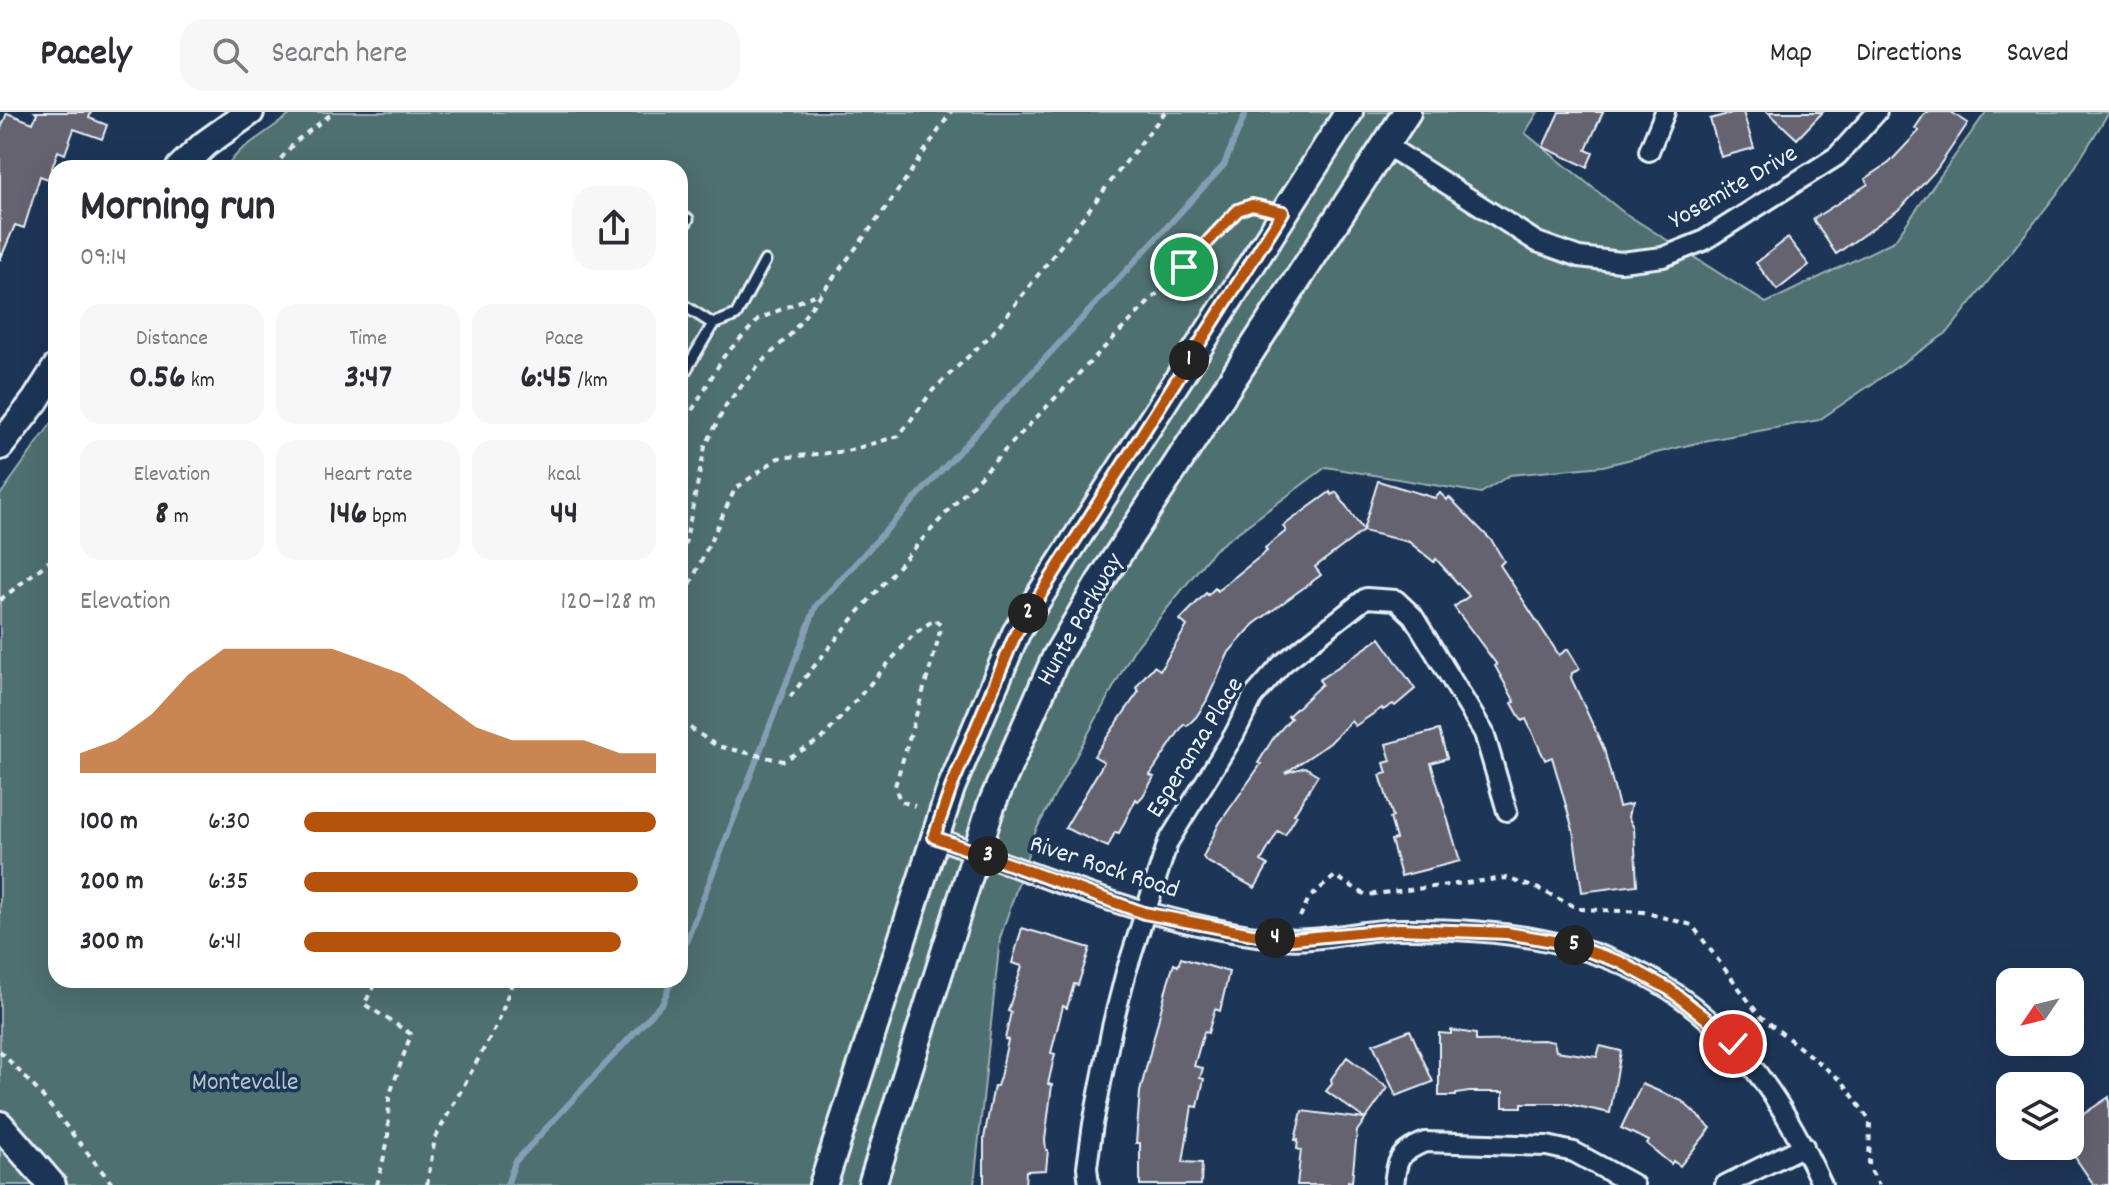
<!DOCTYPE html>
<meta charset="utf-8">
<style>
body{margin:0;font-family:Dekko,sans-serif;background:#f7f7f7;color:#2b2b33;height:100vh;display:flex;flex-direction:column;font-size:30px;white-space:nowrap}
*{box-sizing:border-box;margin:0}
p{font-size:26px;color:#7c7c81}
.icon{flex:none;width:44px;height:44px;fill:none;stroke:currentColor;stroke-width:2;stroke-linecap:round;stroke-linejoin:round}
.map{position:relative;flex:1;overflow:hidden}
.side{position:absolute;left:48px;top:48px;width:640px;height:828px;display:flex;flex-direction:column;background:#fff;border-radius:24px;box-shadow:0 8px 32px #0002}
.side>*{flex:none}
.needle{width:52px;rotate:235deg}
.fabs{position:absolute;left:1996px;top:856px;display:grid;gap:16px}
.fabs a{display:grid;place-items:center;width:88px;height:88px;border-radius:16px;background:#fff;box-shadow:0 8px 32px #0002;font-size:40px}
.pin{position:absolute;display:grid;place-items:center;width:68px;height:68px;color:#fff;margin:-34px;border:4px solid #fff;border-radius:50%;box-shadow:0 2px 8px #0007}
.km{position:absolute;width:40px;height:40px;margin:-20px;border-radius:50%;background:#222;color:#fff;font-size:22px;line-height:40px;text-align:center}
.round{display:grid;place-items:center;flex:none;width:84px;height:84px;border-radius:24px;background:#f7f7f7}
.head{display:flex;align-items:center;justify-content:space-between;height:136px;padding:0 32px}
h1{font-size:44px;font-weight:800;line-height:60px}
.figures{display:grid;grid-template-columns:repeat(3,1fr);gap:12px;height:136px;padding:8px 32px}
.figures div{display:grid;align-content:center;border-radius:20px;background:#f7f7f7;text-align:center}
.figures b{font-size:34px;font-weight:800}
.figures small{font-size:22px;font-weight:400}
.figures p{font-size:22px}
.chart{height:224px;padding:16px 32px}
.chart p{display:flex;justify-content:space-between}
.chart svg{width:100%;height:144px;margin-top:8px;fill:#b45309;opacity:.7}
ul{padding:0 32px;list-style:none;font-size:26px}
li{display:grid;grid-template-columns:128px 96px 1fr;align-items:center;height:60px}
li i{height:20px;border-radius:10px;background:#b45309}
header{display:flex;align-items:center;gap:48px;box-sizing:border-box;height:112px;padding:0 40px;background:#fff;border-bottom:2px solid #e1e1e2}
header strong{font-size:38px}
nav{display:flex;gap:44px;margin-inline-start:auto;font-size:28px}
.search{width:560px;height:72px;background:#f7f7f7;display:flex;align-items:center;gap:20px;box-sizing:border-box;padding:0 28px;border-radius:24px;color:#7c7c81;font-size:30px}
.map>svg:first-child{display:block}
</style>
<header>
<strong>Pacely</strong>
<div class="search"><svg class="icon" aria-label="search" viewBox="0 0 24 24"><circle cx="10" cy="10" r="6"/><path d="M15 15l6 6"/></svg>Search here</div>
<nav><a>Map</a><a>Directions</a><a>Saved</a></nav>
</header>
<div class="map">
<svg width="2109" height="1073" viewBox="0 0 2109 1073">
<rect width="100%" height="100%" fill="#1d3557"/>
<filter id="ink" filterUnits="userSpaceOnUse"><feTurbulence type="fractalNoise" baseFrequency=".0125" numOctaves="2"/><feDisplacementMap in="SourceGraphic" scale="16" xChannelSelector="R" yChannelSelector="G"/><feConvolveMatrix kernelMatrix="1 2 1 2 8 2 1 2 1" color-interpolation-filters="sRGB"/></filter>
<g filter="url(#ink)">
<path fill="#507070" stroke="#9cb0b4" stroke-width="2" d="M294,0H1538L1525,21L1623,100L1766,191L1894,129L1986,0H2109L2064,73L1948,220L1819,308L1709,328L1603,354L1510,363L1481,381L1326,355L1214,438L1133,539L1036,718L1000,826L974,1073H0V383L56,305V868H680V56H224L241,38Z"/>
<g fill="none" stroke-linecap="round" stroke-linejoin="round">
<path stroke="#849fb5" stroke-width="6" d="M680,846L816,494L1224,53L1246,0
M507,1073L515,1050L663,890L672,868"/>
</g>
<path fill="#666371" stroke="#e8f1f8" stroke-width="2" d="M35,0H91L89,6L107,13L102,27L74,17L65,42L58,39L48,67L40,64L24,116L15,113L0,148V19L7,1L33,11L37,2Z
M1559,0H1603L1586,38L1593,41L1587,55L1543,35Z
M1735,0H1743L1754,36L1721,45L1710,7Z
M1768,0H1823L1797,27Z
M1926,0H1951L1968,11L1937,57L1901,96L1836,142L1813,107L1868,72L1865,67L1889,51L1919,19L1915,16Z
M1788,126L1809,153L1777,178L1756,151Z
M1378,369L1435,386L1440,381L1447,388L1449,385L1492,429L1504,449L1500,453L1559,543L1568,537L1580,557L1572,561L1571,566L1604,637L1619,695L1631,692L1628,705L1634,716L1637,773L1582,780L1573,718L1552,645L1545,648L1526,607L1522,609L1512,591L1515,590L1495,554L1497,553L1454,495L1469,484L1436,447L1434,450L1409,430L1363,419L1315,455L1321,463L1254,512L1229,540L1206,590L1196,605L1187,614L1184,612L1150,663L1154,665L1143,684L1138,689L1136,687L1119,721L1115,720L1108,735L1065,716L1104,650L1094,644L1139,579L1136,576L1144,565L1154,554L1160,558L1187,514L1180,508L1206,481L1208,483L1215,476L1217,479L1267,439L1265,436L1286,419L1283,414L1330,380L1332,383L1336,380L1363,418Z
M1380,526L1415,577L1395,594L1393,592L1383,598L1382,596L1355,614L1351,609L1330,631L1285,661L1305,655L1318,663L1294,702L1297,703L1285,723L1278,719L1261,749L1268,753L1255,776L1206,749L1203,745L1219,712L1261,652L1258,651L1274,625L1291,606L1288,604L1322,572L1319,568Z
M1439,618L1447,646L1431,651L1460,749L1401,764L1391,728L1396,727L1390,706L1393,705L1380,663L1387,661L1384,651L1391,649L1386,632Z
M1022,816L1090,836L1078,873L1074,872L1067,896L1063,894L1051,941L1055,942L1048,972L1052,973L1045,1028L1046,1038H1048L1046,1058L1026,1059L1025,1073H984V1026L994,974H997L1000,965L1008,928L1005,927L1011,900L1008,899L1022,854L1012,851Z
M1181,846L1229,860L1220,899L1215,897L1208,921L1204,920L1194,954L1203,956L1200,966L1204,967L1198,995L1192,994L1183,1050L1202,1051L1201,1073H1140V1031H1136L1140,980L1168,870L1174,852L1178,854Z
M1410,918L1433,970L1396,984L1373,932Z
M1451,918L1476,922V929L1543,928L1554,930L1556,939L1597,945L1600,934L1621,939L1610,1001L1563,991H1522V995H1503V980H1469L1456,982V984H1439V921L1451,922Z
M1347,945L1388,976L1357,1019L1352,1070L1348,1069V1073H1297L1301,1038L1297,1037L1298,1028H1295L1302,999L1365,1007L1326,979L1332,972L1331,967Z
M1642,972L1682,989L1711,1016L1680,1054L1673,1049L1671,1052L1647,1032L1649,1029L1621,1016Z
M2109,985V1073H2094L2070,1038V1011Z"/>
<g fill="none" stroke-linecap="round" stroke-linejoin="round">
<defs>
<path id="lane" d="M680,120L688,107
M680,191L713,212
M680,268L713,212L736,203L765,149"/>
<path id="street" d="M1386,33L1537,130L1579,145L1621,150L1663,145L1703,129L1837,44L1877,0
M1649,39L1665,0
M934,725C1047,766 1160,815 1281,827C1320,831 1361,817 1401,817C1614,815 1731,875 1822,1073
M1089,1073L1087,1055L1093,1012L1112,915L1126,860L1168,730L1234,623L1253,585L1282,552L1366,486L1396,488L1413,504L1484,621L1507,699
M1394,1073C1397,1046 1399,1041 1425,1030L1547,1034L1574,1040L1634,1073
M1725,1073L1804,1034"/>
<path id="secondary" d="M180,56L205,32L250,0
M0,334L35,289L56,256
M0,1013L52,1073
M823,1073L951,676L1016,521L1349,0
M872,1073L991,694L1056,545L1100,470L1407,0"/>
</defs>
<use href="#lane" stroke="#e8f1f8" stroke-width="15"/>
<use href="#street" stroke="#e8f1f8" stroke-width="24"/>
<use href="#secondary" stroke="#e8f1f8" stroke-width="32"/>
<path stroke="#e8f1f8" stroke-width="4" stroke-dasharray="6 6" stroke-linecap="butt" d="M273,56L296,29L334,0
M680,319L724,244L759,207L821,180
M680,457L705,335L726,293L758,254L791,222L889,92L951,0
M0,488L56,444
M680,494L735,377L778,346L847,339L899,324L933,278L992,222L1165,0
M790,585C925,410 1086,257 1238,98L1252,93L1264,96
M680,609L717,634L783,649L822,627L914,522L935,507L941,514L936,536L895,674L900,689L915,694
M1300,805L1309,786L1335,764L1366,783L1506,766L1539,777L1579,797L1643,800L1692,813L1759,903L1843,970L1870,1009L1869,1055L1879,1073
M0,939L39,980L113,1073
M377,1073L388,1028L389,985L411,922L364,892L378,868
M427,1073L435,1026L498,911L513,868"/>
<use href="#lane" stroke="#1d3557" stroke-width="9"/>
<use href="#street" stroke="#1d3557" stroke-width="18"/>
<use href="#secondary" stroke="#1d3557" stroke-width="26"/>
</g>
</g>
<g fill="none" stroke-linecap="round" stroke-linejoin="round" filter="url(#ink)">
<defs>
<path id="route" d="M1184,155L1238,98L1252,93L1283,100L1016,521L951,676L934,725L1144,801L1283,828L1399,817L1507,821L1565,831L1620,850L1669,877L1712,911L1733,932"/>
</defs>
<use href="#route" stroke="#fff" stroke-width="16"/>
<use href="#route" stroke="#b45309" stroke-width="10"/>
</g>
<g text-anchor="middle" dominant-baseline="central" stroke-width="7" stroke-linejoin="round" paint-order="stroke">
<g font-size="26" fill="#e8f1f8" stroke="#1d3557">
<text transform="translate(1734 76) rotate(-30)">Yosemite Drive</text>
<text transform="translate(1081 508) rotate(-60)">Hunte Parkway</text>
<text transform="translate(1196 636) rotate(-58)">Esperanza Place</text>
<text transform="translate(1104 756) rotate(18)">River Rock Road</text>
</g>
<g font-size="26" fill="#b3c4c8" stroke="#1d3557">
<text x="245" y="971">Montevalle</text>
</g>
</g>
</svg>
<div class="fabs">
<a><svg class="needle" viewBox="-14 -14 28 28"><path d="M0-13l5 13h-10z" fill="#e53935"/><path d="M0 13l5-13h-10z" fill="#7c7c81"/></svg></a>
<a><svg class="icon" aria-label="layers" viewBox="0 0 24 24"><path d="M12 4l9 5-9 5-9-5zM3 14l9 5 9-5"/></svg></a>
</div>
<div class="pin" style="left:1184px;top:155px;background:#1e9e55"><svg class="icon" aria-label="arrive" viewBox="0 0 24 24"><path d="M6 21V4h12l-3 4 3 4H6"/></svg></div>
<div class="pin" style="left:1733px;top:932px;background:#d93025"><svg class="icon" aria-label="check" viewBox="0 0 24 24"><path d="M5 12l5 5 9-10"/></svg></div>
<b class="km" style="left:1189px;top:248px">1</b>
<b class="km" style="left:1028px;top:501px">2</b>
<b class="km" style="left:988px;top:744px">3</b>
<b class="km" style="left:1275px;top:826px">4</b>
<b class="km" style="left:1574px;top:833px">5</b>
<section class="side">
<div class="head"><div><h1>Morning run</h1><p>09:14</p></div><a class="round"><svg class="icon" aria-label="share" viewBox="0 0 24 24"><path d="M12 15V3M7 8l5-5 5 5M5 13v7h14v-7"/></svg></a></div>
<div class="figures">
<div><p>Distance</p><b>0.56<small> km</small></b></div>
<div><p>Time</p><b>3:47</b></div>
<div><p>Pace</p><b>6:45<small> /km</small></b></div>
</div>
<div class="figures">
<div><p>Elevation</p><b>8<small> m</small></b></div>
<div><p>Heart rate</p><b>146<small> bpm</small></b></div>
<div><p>kcal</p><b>44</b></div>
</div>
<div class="chart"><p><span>Elevation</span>120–128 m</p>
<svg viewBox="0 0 160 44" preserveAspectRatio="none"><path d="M0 44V38L10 34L20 26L30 14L40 6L50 6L60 6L70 6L80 10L90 14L100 22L110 30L120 34L130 34L140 34L150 38L160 38V44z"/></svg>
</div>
<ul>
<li><b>100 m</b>6:30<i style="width:100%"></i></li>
<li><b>200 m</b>6:35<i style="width:95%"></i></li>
<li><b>300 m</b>6:41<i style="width:90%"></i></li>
</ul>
</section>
</div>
